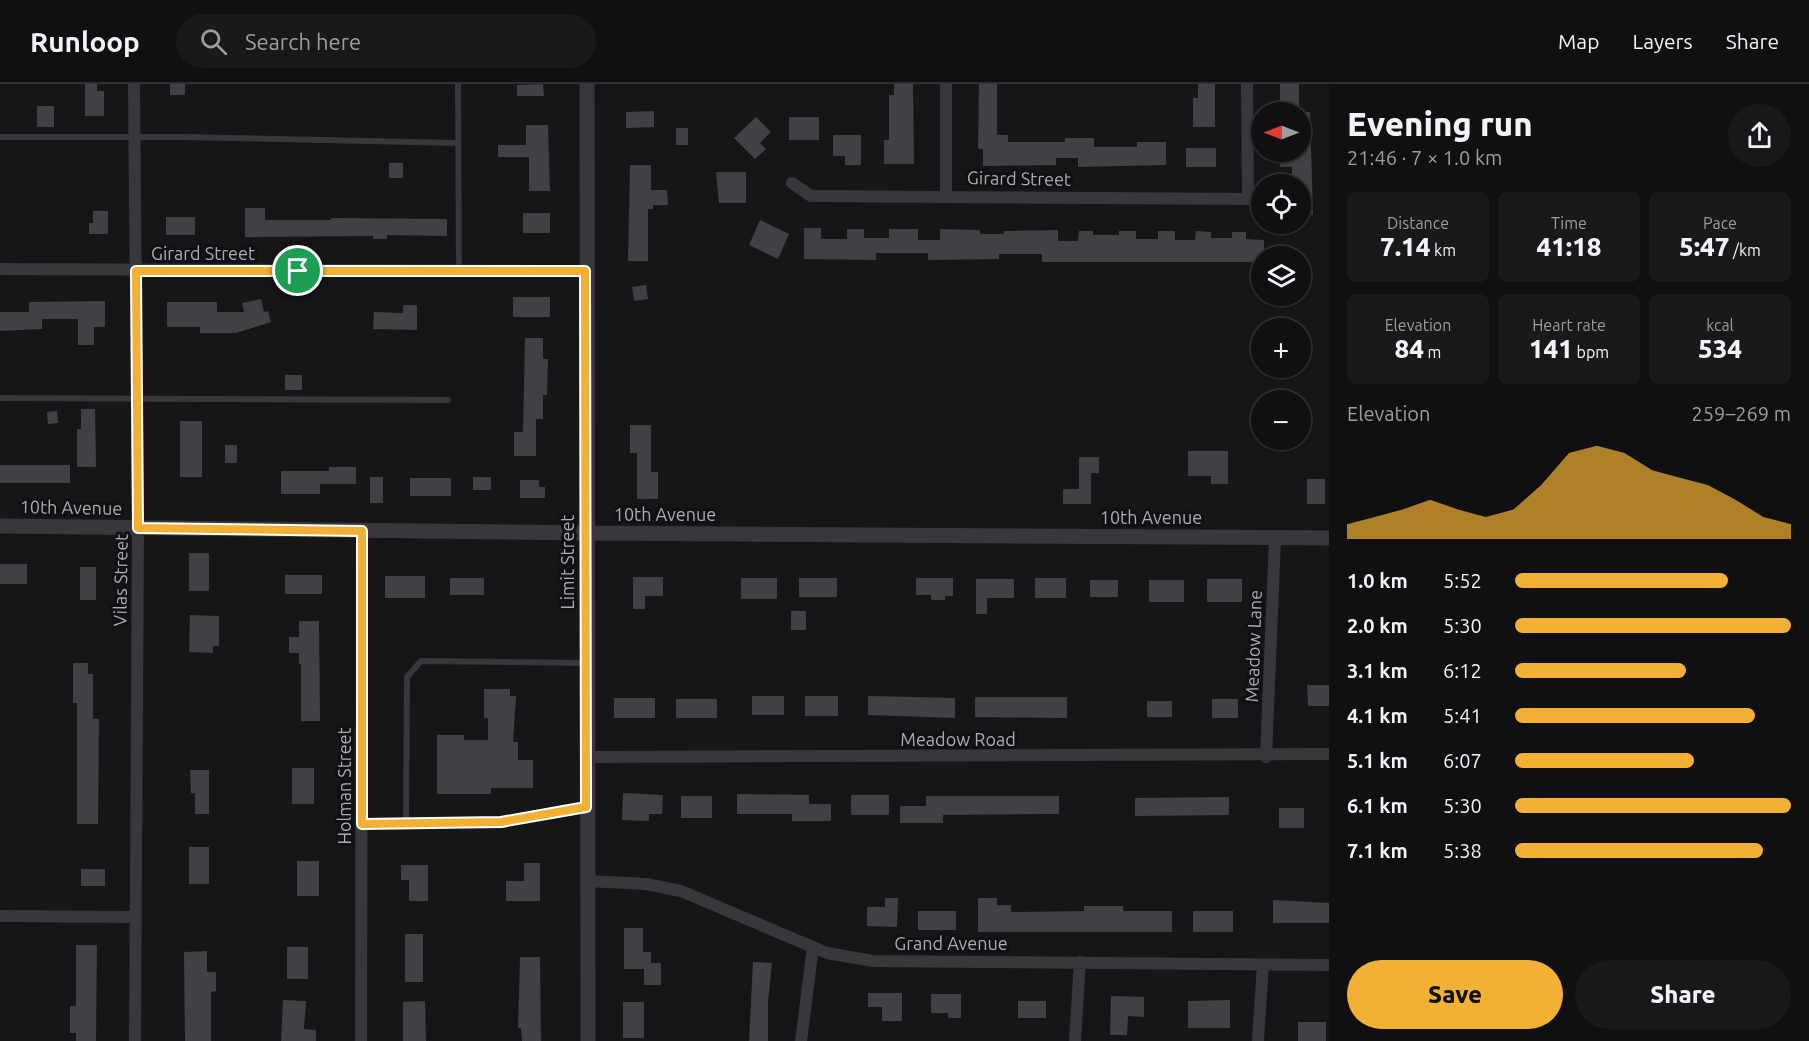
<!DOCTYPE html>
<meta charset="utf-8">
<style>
body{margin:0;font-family:Ubuntu,sans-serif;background:#19191b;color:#f1f3f6;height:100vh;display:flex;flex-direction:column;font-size:22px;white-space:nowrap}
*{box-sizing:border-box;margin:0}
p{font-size:20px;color:#9c9d9f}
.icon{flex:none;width:33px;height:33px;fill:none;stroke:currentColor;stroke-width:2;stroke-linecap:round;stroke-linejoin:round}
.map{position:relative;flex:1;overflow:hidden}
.drawer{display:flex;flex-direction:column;background:#101012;width:480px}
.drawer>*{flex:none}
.needle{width:39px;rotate:270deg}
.tools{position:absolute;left:1251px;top:18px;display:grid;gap:12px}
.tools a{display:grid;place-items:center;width:60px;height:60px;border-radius:50%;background:#101012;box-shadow:0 2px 4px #0004,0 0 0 2px #303032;font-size:30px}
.pin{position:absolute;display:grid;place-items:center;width:51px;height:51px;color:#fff;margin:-26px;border:3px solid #fff;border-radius:50%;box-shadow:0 2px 6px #0007}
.round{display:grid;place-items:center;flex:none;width:63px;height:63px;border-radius:32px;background:#19191b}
.head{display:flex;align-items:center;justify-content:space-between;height:102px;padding:0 18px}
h1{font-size:33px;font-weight:800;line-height:45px}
.metrics{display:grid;grid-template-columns:repeat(3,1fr);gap:9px;height:102px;padding:6px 18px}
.metrics div{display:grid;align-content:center;border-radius:9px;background:#19191b;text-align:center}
.metrics b{font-size:26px;font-weight:800}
.metrics small{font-size:16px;font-weight:400}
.metrics p{font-size:16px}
.chart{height:168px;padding:12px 18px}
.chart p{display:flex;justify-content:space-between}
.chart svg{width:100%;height:108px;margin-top:6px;fill:#f2b134;opacity:.7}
.primary-button{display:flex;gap:12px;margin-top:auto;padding:12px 18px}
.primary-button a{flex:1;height:69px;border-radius:36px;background:#f2b134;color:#111;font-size:24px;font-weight:800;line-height:69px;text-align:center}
.primary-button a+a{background:#19191b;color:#f1f3f6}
ul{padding:0 18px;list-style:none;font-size:20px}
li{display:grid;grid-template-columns:96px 72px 1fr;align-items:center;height:45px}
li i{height:15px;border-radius:8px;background:#f2b134}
header{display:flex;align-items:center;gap:36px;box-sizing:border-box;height:84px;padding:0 30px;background:#101012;border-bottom:2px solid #303032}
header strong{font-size:28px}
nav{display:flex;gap:33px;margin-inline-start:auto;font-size:21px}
.search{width:420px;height:54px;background:#19191b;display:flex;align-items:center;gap:15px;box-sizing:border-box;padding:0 21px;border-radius:33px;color:#9c9d9f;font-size:22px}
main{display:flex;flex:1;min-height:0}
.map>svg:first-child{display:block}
</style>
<header>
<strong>Runloop</strong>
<div class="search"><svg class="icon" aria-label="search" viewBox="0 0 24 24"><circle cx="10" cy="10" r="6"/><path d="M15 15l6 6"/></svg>Search here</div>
<nav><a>Map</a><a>Layers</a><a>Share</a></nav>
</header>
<main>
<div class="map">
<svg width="1329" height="957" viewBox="0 0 1329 957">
<rect width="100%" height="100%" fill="#161618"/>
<path fill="#404145" d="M85,0H97V7H104V32H85Z
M170,0H185V11H170Z
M543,0L544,12H517V1Z
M894,0H913L914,80H884V56H889V11H894Z
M979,0H997V51H1008V58H1065V54H1094V63H1137V58H1166V81L1078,83V74H1056V81L983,82V65H978Z
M1198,0H1215V43H1193V14H1198Z
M1280,0H1299V28H1280Z
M37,22H54V43H37Z
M654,27V43L626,44V28Z
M1300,28H1310L1313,131H1300V94H1292V83H1280V68H1300Z
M756,33L771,48L760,59L766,65L755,75L734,54Z
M789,33H819V56H789Z
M526,41H548L550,107H529V73H498V61H526Z
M676,44H688V61H676Z
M833,51H861V81H845V72H833Z
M1186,64H1216V83H1186Z
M389,79H403V94H389Z
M630,81H651V106H667L668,121H653V125H648V177H628Z
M716,88H746V119H719Z
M245,124H265V136H331V134L447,135V152L387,151V155H373V152L245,153Z
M93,127H108V150H89V139H93Z
M523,129H550V149H523Z
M166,133H195V151H166Z
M760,136L789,150L778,175L749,161Z
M804,144H821V155H847V145H864V154H889V145H918V156H940V145L980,146V150H1004V147L1058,146V157H1078L1079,147H1093V151H1119V147H1136V155H1158V147H1175V156H1195L1196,147L1211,148V154H1232V148H1246V155L1264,156V172L1262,178H1042V170H999V175L928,176V169H876V176L804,175Z
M646,201L648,215L634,217L632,203Z
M513,213H550V233H513Z
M261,215L264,228L268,227L271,238L236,249H200V243H167V218H217V228H244L242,219Z
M105,217V243H94V261H78V235H42V245L0,247V228H29V218Z
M403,221H417V246L373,245L374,228L403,229Z
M525,254H543V275H548L547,311H543V335H536V372H514V348H523Z
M285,291H302V306H285Z
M81,325H95L96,383H77V345H81Z
M57,327L58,339L48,340L47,328Z
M180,337H202V393H180Z
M630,341H651V388H658V415H637V369H630Z
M225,361H237V379H225Z
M1188,367H1228V400H1211V392H1188Z
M1079,373H1099V389H1091V420H1063V405H1079Z
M0,381H70V399H0Z
M329,383H356V400H320V410H281V387H329Z
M370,393H383V419H370Z
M473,393H491V406H473Z
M410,394H451V412H410Z
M1307,395H1325V420H1307Z
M520,396H539V403H545V414H520Z
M189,469H209V507H189Z
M0,480H27V500H0Z
M80,483H96V516H80Z
M285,491H322V510H285Z
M385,492H425V514H385Z
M633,493H663V512H645V525H633Z
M450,494H484V511H450Z
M741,494H777V515H741Z
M799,494H837V513H799Z
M916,494H953V512H945V516H931V511H916Z
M1035,494H1066V514H1035Z
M976,495H1014V514H987V530H976Z
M1207,495H1242V518H1207Z
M1090,496H1118V513H1090Z
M1149,496H1184V518H1149Z
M791,527H806V546H791Z
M190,531L219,532V562H213V569L189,568Z
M299,537H319L320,637H301V580H299V569H289V553H299Z
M73,579H88V590H93V635H99L98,740H77V619H73Z
M1307,601H1329V622H1308Z
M484,605H510V612H516L513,658H518V676H533V704H491V710H437V651H464V656H488V634H484Z
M752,612H784V631H752Z
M805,612H838V632H805Z
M868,612L955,614V634L868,631Z
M975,613H1067V634L975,633Z
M614,614H655V634H614Z
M676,615H717V634H676Z
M1212,615H1238V634H1212Z
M1147,617H1172V633H1147Z
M292,684H314V720H292Z
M190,686H209V730H195V709H191Z
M623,709L663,711L662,730H649V737L622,736Z
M737,710L809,711V720H831V737H792V730H737Z
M851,711H889V731H851Z
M681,712H712V734H681Z
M926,712H1059V730L943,731V739H900V722H926Z
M1229,713V731L1135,732V714Z
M1279,724H1304V744H1279Z
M189,763H209V800H189Z
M297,777H319V812H297Z
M524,779H540V817H506V797H524Z
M401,781H428V817H409V796H401Z
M81,785H105V802H81Z
M885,814H898L897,843L867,842V823H885Z
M978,814H997V821H1011V828L1084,827V822H1123V827H1172V848H978Z
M1273,816L1329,819V839H1273Z
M918,827H956V846H918Z
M1193,827H1233V848H1193Z
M624,844H643V868H651V879H661V901H644V885H624Z
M405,850H423V898H405Z
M76,861H97L96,957H76V949H70V922H76Z
M287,863H308V895H287Z
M207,867V888H216V907L211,908V957H185L184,868Z
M520,873H540L541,957H522L521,944H518Z
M753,878L772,879L768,918V957H749Z
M868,909H902V937H882V923H868Z
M931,910H961V934H948V929H931Z
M1111,912L1144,913V933L1128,932L1127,951H1110Z
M283,916L306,917L304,945L316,946V957H281Z
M1230,916V944H1188V917Z
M425,917L426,957H403V918Z
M1018,917H1046V934H1018Z
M623,918H644V954H623Z
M1298,938H1326V957H1298Z"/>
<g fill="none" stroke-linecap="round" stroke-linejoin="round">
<path stroke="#37383d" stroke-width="6" d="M458,0L459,187
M0,53H183L458,59
M0,314L448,316
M406,739L407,593L421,577L586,579
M362,740L501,738L586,723"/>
<path stroke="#37383d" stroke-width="12" d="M134,0L138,444L135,957
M792,99L811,112L1248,115L1247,0
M946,112V0
M0,185L585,187
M586,673L1329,670
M1266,673L1275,454
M587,797L646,800L681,807L827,869L873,877L1329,881
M0,832L135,833
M361,957L362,447
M801,957L813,863
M1075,957L1080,878
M1258,957L1263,881"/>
<path stroke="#37383d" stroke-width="15" d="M587,0L588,957
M0,442L586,449L1329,454"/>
</g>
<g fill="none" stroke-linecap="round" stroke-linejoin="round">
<defs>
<path id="route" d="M136,187H585L586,723L501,738L362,740V447L138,444Z"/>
</defs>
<use href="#route" stroke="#fff" stroke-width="12"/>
<use href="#route" stroke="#f2b134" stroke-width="8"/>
</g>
<g text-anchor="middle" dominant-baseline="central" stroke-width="6" stroke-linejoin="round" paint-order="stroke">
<g font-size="18" fill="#a8adb8" stroke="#111113">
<text transform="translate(1019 94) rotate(1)">Girard Street</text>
<text x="203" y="169">Girard Street</text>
<text transform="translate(71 423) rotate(1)">10th Avenue</text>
<text x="665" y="430">10th Avenue</text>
<text x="1151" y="433">10th Avenue</text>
<text transform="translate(567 478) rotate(-90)">Limit Street</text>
<text transform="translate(120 496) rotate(-89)">Vilas Street</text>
<text transform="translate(1253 562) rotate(-88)">Meadow Lane</text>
<text x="958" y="655">Meadow Road</text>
<text transform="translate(344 702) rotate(-90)">Holman Street</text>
<text x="951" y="859">Grand Avenue</text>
</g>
</g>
</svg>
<div class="tools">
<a><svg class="needle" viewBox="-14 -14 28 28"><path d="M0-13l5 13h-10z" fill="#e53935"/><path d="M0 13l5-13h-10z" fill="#9c9d9f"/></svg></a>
<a><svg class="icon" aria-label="locate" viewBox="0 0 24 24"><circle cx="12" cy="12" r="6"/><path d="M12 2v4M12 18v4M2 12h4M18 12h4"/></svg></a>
<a><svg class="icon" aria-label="layers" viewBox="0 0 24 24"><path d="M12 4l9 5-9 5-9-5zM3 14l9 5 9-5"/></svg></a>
<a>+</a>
<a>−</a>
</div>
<div class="pin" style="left:298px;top:187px;background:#1e9e55"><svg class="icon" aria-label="arrive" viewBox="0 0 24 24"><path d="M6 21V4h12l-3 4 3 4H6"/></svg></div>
</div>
<section class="drawer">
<div class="head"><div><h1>Evening run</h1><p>21:46 · 7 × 1.0 km</p></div><a class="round"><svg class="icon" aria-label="share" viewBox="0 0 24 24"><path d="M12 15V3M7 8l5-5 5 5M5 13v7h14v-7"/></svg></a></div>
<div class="metrics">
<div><p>Distance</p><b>7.14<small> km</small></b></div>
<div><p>Time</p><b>41:18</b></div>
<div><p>Pace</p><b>5:47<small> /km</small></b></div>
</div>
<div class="metrics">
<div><p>Elevation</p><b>84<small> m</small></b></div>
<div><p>Heart rate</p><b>141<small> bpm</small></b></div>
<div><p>kcal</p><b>534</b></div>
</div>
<div class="chart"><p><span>Elevation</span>259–269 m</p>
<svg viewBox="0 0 160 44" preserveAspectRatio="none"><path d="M0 44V38L10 35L20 32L30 28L40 32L50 35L60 32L70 22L80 9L90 6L100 9L110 16L120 19L130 22L140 28L150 35L160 38V44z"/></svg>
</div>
<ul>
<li><b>1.0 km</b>5:52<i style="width:77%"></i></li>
<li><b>2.0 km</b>5:30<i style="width:100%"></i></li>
<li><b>3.1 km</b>6:12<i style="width:62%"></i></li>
<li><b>4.1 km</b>5:41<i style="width:87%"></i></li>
<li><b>5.1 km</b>6:07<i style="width:65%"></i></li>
<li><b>6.1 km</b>5:30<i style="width:100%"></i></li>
<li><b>7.1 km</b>5:38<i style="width:90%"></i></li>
</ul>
<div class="primary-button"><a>Save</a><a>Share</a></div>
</section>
</main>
